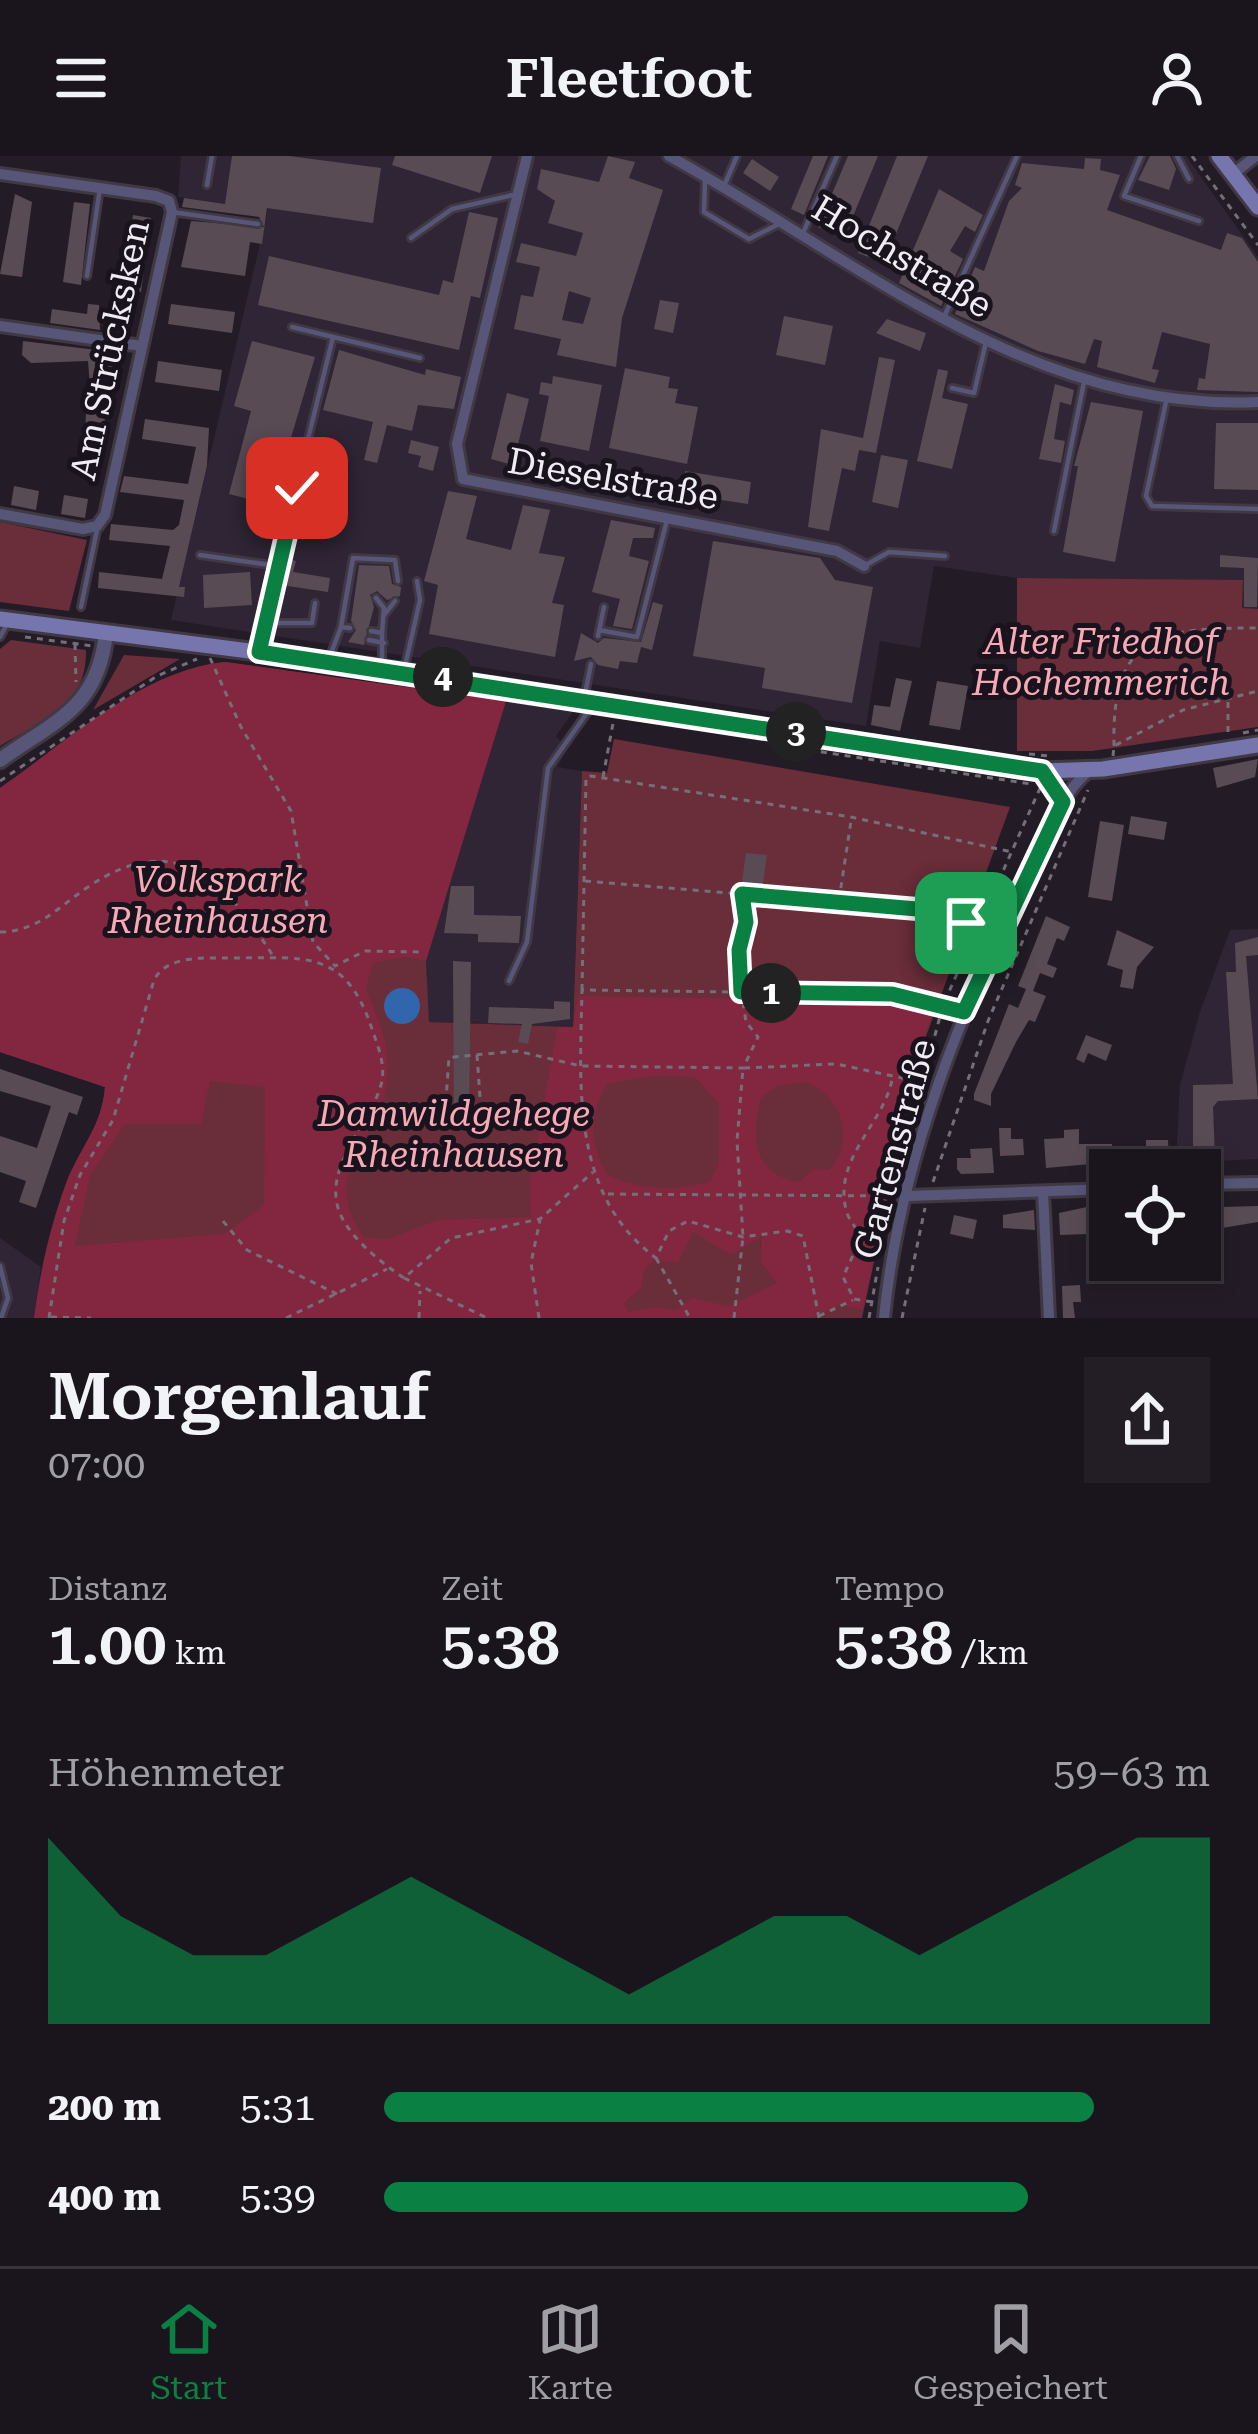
<!DOCTYPE html>
<html lang="de">
<meta charset="utf-8">
<style>
body{margin:0;font-family:"Roboto Serif",serif;background:#231e26;color:#f1f3f6;height:100vh;display:flex;flex-direction:column;font-size:45px;white-space:nowrap}
*{box-sizing:border-box;margin:0}
p{font-size:39px;color:#9f9fa4}
.icon{flex:none;width:66px;height:66px;fill:none;stroke:currentColor;stroke-width:2;stroke-linecap:round;stroke-linejoin:round}
.map{position:relative;height:1162px;overflow:hidden}
.drawer{display:flex;flex-direction:column;background:#1a151d;flex:1}
.drawer>*{flex:none}
.tools{position:absolute;left:1089px;top:993px;display:grid;gap:24px}
.tools a{display:grid;place-items:center;width:132px;height:132px;border-radius:0px;background:#1a151d;box-shadow:0 6px 18px #0003,0 0 0 3px #38343b;font-size:60px}
.pin{position:absolute;display:grid;place-items:center;width:102px;height:102px;color:#fff;margin:-51px;border-radius:24px;box-shadow:0 6px 18px #0006}
.km{position:absolute;width:60px;height:60px;margin:-30px;border-radius:50%;background:#222;color:#fff;font-size:33px;line-height:60px;text-align:center}
.round{display:grid;place-items:center;flex:none;width:126px;height:126px;border-radius:0px;background:#231e26}
.summary{display:flex;align-items:center;justify-content:space-between;height:204px;padding:0 48px}
h1{font-size:66px;font-weight:600;line-height:90px}
.figures{display:grid;grid-template-columns:repeat(3,1fr);gap:18px;height:204px;padding:12px 48px}
.figures div{display:grid;align-content:center}
.figures b{font-size:60px;font-weight:600}
.figures small{font-size:33px;font-weight:400}
.figures p{font-size:33px}
.chart{height:336px;padding:24px 48px}
.chart p{display:flex;justify-content:space-between}
.chart svg{width:100%;height:216px;margin-top:12px;fill:#0b8043;opacity:.7}
ul{padding:0 48px;list-style:none;font-size:39px}
li{display:grid;grid-template-columns:192px 144px 1fr;align-items:center;height:90px}
li i{height:30px;border-radius:15px;background:#0b8043}
header{display:flex;justify-content:space-between;align-items:center;height:156px;padding:0 48px;background:#1a151d;font-size:54px;font-weight:600}
.tab-bar{display:flex;justify-content:space-around;align-items:center;height:168px;border-top:3px solid #38343b;background:#1a151d;font-size:33px;color:#9f9fa4}
.tab-bar a{display:grid;justify-items:center;gap:6px}
.tab-bar .current{color:#0b8043}
.map>svg:first-child{display:block}
</style>
<header><svg class="icon" aria-label="menu" viewBox="0 0 24 24"><path d="M4 6h16M4 12h16M4 18h16"/></svg>Fleetfoot<svg class="icon" aria-label="person" viewBox="0 0 24 24"><circle cx="12" cy="8" r="4"/><path d="M4 21q1-7 8-7t8 7"/></svg></header>
<div class="map">
<svg width="1258" height="1162" viewBox="0 0 1258 1162">
<rect width="100%" height="100%" fill="#231c27"/>
<path fill="#2f2535" d="M181,0H1186L1258,101V453H1242L1243,425L1017,422L934,410L920,492L880,485L866,570L171,464L268,54L178,41Z
M506,545L573,556L556,580L568,592L557,611L582,615L573,871L428,866L426,805Z
M1258,773V1003L1176,1007L1180,929L1199,859L1230,774Z
M0,1082L41,1111L34,1162H0Z"/>
<path fill="#6a2d3a" d="M0,366L87,384L69,455L0,446Z
M1017,422L1243,424L1242,452L1258,453V571L1092,595H1017Z
M11,484L86,494C87,551 43,563 0,590V493Z
M124,499L180,503L93,554Z
M225,506L506,545L426,805L429,866L573,871L582,615L607,617L614,583L1010,651L917,905L862,1162H34C44,1116 50,1069 67,1025C81,990 102,970 105,931L0,896V632C67,586 142,514 225,506Z"/>
<path fill="#82273f" fill-rule="evenodd" d="M225,506L506,545L426,805L404,801L373,807L366,833C378,865 391,887 387,923C380,990 317,1007 363,1081L388,1083L437,1064L531,1061L530,1025L557,871H573L578,840L936,846L917,905L863,1153L838,1149L812,1162H34C40,1115 50,1070 67,1025C81,990 102,970 105,931L0,896V632C67,586 142,514 225,506ZM651,920L695,921L719,948V1008L709,1026C674,1035 640,1034 607,1019C589,985 589,961 607,928ZM210,925L265,931L264,1049L224,1078L75,1090L90,1019L125,968H201ZM804,926C841,937 857,984 829,1014L813,1013L800,1026C753,1019 750,981 761,942L777,930ZM693,1076L731,1099L762,1080L761,1106L777,1127L729,1150L692,1142L676,1154L652,1151L629,1156L624,1147L641,1131L646,1110L657,1104L678,1107Z"/>
<path fill="#3165ac" d="M384 850a18 18 0 1 1 36 0a18 18 0 1 1-36 0Z"/>
<path fill="#594b53" fill-rule="evenodd" d="M232,0H289L381,12L373,67L267,52L262,88L250,86L245,120L181,111L191,65L264,71L259,61L182,51L184,42L225,48Z
M395,0H492L480,37L392,9Z
M608,0L635,6L629,22L663,34L622,162L616,211L557,199L561,183L514,173L521,139L533,141L540,111L516,106L521,87L576,100L583,77L548,67L555,45L537,33L541,13L599,26ZM569,135L591,142L583,168L562,164Z
M813,0H828L804,59L791,53Z
M848,0H878L844,82L818,71Z
M897,0H928L884,107L858,97Z
M1150,0H1170L1176,13L1169,34L1138,24Z
M1085,2L1101,3L1100,14L1120,19L1107,54L1221,94L1227,77L1242,82L1258,106V236L1197,234L1199,222L1205,223L1210,188L1162,176L1152,213L1159,214L1155,227L1097,211L1102,185L1094,183L1085,208L1038,195L955,158L975,111L984,115L1009,45L1022,32L1015,29L1022,7L1084,13Z
M752,3L779,21L770,35L743,17Z
M939,33L983,59L975,76L965,70L950,95L963,103L941,150L899,127Z
M15,38L32,46L22,121L0,118Z
M74,46L90,48L81,129L63,126Z
M469,56L498,62L480,142L471,140L459,194L258,149L269,100L439,139L443,124L453,127Z
M133,59L151,62L141,136L123,134Z
M660,144L679,147L673,177L654,173Z
M88,148L99,149L100,174L50,167L52,153L87,158Z
M171,148L235,156L232,177L168,168Z
M784,160L833,170L825,209L776,199Z
M887,163L926,177L920,195L876,177Z
M23,185L121,197L119,212L103,210L100,232L90,231L88,205L31,207L22,199Z
M252,185L315,201L271,349L229,338L251,255L234,250Z
M339,194L425,219L426,213L461,221L454,253L418,249L412,275L387,269L377,307L364,304L373,266L323,254Z
M879,201L895,204L876,297L859,294L855,315L842,312L829,375L808,371L821,273L863,282Z
M158,205L222,214L219,235L155,226Z
M625,212L670,221L668,232L678,233L675,247L698,251L687,308L609,292Z
M938,213L948,215L942,242L968,248L952,313L917,305Z
M553,220L602,229L589,295L540,285L549,240L539,238L541,226L552,228Z
M1055,228L1074,234L1071,249L1060,246L1054,283L1065,285L1061,307L1039,303Z
M507,237L529,243L513,309L491,303Z
M1091,246L1143,255L1115,406L1063,396L1078,310H1074Z
M86,256L104,258L108,286L85,283Z
M145,263L209,272L207,310L179,431H185L184,441L98,432L99,416L162,423L170,390L109,384L111,368L173,374L179,369L184,344L120,336L124,320L188,328L196,291L142,283Z
M1216,267H1258V334L1214,333Z
M411,284L439,291L433,315L418,311L421,300L408,297Z
M881,299L908,304L898,352L872,346Z
M685,315L751,326L748,348L681,338Z
M14,330L39,335L36,354L11,349Z
M448,335L477,340L466,383L511,394L523,349L550,354L539,397L565,401L552,447L564,449L555,501L429,478L438,429L424,425Z
M64,339L88,343L85,362L61,358Z
M611,364L655,372L653,382H633L629,400L649,405L632,473L613,470L620,443L592,436Z
M713,385L820,402L835,424L873,431L852,547L762,532L765,512L693,500Z
M1220,399L1258,402L1257,451H1244V412L1220,411Z
M287,403L296,405L293,416L330,422L328,436L281,429Z
M359,409L389,410L392,428L401,431L400,440L387,444L377,435L370,439L374,451L364,489L348,486L356,474L351,465Z
M250,416L252,449L204,452L203,419Z
M653,446L663,449L652,494L641,491L637,507L620,505L618,513L598,509L591,501L574,505L581,477L598,487L604,482L641,486Z
M896,522L912,525L900,575L871,569L874,549L890,551Z
M937,525L968,530L960,574L929,569Z
M1258,603L1255,621L1217,632L1213,612Z
M1131,660L1167,666L1164,684L1128,678Z
M1100,665L1124,669L1112,745L1088,741Z
M746,697L767,699L762,735L741,732Z
M451,730H474V759L521,760L519,787L478,786V778L444,777Z
M1046,760L1070,771L1064,785L1057,782L1047,808L1057,812L1053,822L1040,817L1033,835L1046,840L1035,866L1029,864L1016,886L991,938V950L974,944V938L1009,848L1018,852L1026,833L1018,830Z
M1117,774L1154,791L1137,811L1133,833L1120,831L1123,814L1107,809Z
M1258,781V799L1246,800L1258,943L1218,945L1213,951L1215,1001L1193,1002V929L1233,928L1226,816H1236L1235,787Z
M453,805L471,806L469,961H454Z
M554,845L570,846V863L532,868L528,888L518,886L522,868L488,867L489,851L554,853Z
M1086,879L1112,889L1106,905L1088,897L1084,907L1076,903Z
M0,913L83,941L77,959L69,956L36,1052L19,1046L26,1025L0,1016V980L37,992L51,950L0,935Z
M999,972H1011V983H1023L1024,999L1000,1000Z
M1079,973V988H1112L1113,1006L1046,1012L1044,983L1064,982V974Z
M1146,984H1168L1169,1004L1135,1012V996H1146Z
M992,992L994,1017L961,1018L957,1013V1002H971L970,993Z
M1258,1050V1066L1222,1072L1221,1051Z
M1087,1051L1088,1078L1060,1079L1059,1057Z
M1034,1054L1035,1074L1003,1072V1059Z
M954,1059L977,1064L973,1083L950,1078Z
M1080,1129L1081,1146H1073L1075,1162H1063L1062,1130Z"/>
<g fill="none" stroke-linecap="round" stroke-linejoin="round">
<defs>
<path id="service" d="M1141,0L1124,40L1199,65
M1177,0L1189,23
M705,25L704,56L749,83L777,69
M207,29L212,0
M724,30L737,0
M172,56L258,68
M803,77L837,0
M411,82L452,53L513,39
M87,120L100,32
M944,161L1017,0
M292,171L420,202
M952,232L974,237L986,186
M1167,241L1146,340L1152,350L1258,353
M1054,375L1084,226
M200,399L278,410
M864,410L889,396L945,400
M376,442L384,452L382,477
M81,451L97,374
M385,458L395,445
M263,467L333,181
M341,471L353,402L395,404L398,425
M599,474L637,481L667,364
M371,475L382,477V507
M598,480L604,451
M0,481L6,470
M369,484L384,487
M259,493L263,467H312L315,447
M330,500L341,471L350,472
M405,510L420,444L417,425
M585,538L591,508
M509,825L527,786L548,612L592,550
M0,1110L8,1142L1,1162"/>
<path id="minor" d="M527,0L457,288L463,323L837,395L864,410
M669,0C856,102 1030,257 1258,246
M0,18L156,40L169,45L172,56L105,359L97,370L83,373L0,358
M1233,18L1256,0
M0,170L142,190
M1042,615L1063,646
M1200,1028L1258,1027
M1043,1036L1049,1162
M908,1040L1110,1033
M884,1162C899,1005 964,848 1032,709C1048,677 1061,637 1089,615"/>
<path id="tertiary" d="M0,604C56,564 98,552 106,477"/>
<path id="secondary" d="M1219,0L1258,51
M0,463L381,512L1042,615L1103,613L1258,589"/>
</defs>
<use href="#service" stroke="#403944" stroke-width="10"/>
<use href="#minor" stroke="#403944" stroke-width="16"/>
<use href="#tertiary" stroke="#403944" stroke-width="20"/>
<use href="#secondary" stroke="#403944" stroke-width="21"/>
<path stroke="#756f78" stroke-width="3" stroke-dasharray="6 6" stroke-linecap="butt" d="M1192,0L1258,89
M25,481L93,490
M75,488L76,526
M210,502L241,571L291,655L313,786L335,810L365,795L422,796
M1228,546V578
M1243,577L1258,574
M1114,590C1111,475 1163,472 1258,472
M809,594L1031,628
M1029,598L1049,600
M1113,600L1114,590L1183,554L1258,535
M603,621L614,562
M0,625L157,520L197,503
M585,725L917,753L973,770
M839,744L851,665
M0,776C39,775 58,751 88,731C177,670 227,727 273,800
M582,834L586,622L591,620L851,661L1012,696
M477,899L482,969L444,970L449,902L454,901L517,895L581,910L743,912L758,881L746,866L738,812L746,766L742,738
M898,1019L943,849L1041,630
M933,1026L988,865L1088,634
M608,1038L893,1040
M223,1065L247,1094L337,1138
M656,1102L690,1162
M404,1122L487,1162
M872,1146L854,1143L843,1121L861,1082C858,1073 850,1066 847,1057C831,1004 883,969 892,924
M819,1160L853,1144
M51,1161L91,1162
M49,1162L64,1065L80,1019L113,964L154,824C167,799 204,802 229,802C307,802 346,792 373,876C379,893 386,911 381,929C370,967 328,1006 337,1048C343,1077 380,1106 404,1122L451,1082L540,1063L593,1016
M286,1162L387,1113
M419,1162L420,1135
M539,1162L531,1107L540,1064
M734,1162L743,1081L737,985L743,912L836,908L916,925
M819,1162L803,1080L787,1075L743,1081L688,1065L669,1075L656,1102C570,1038 580,929 582,834L892,838L957,854
M869,1162L878,1111
M902,1162L925,1052"/>
<use href="#service" stroke="#575679" stroke-width="4.5"/>
<use href="#minor" stroke="#575679" stroke-width="10"/>
<use href="#tertiary" stroke="#575679" stroke-width="14"/>
<use href="#secondary" stroke="#7675ad" stroke-width="15"/>
</g>
<g fill="none" stroke-linecap="round" stroke-linejoin="round">
<defs>
<path id="route" d="M297,332L259,496L1042,615L1063,646L964,856L892,838L741,836L739,794L746,766L742,738L917,753L966,767"/>
</defs>
<use href="#route" stroke="#fff" stroke-width="24"/>
<use href="#route" stroke="#0b8043" stroke-width="15"/>
</g>
<g text-anchor="middle" dominant-baseline="central" stroke-width="10" stroke-linejoin="round" paint-order="stroke">
<g font-size="36" fill="#f0ecf3" stroke="#19131d">
<text transform="translate(902 101) rotate(31)">Hochstraße</text>
<text transform="translate(110 194) rotate(-78)">Am Strücksken</text>
<text transform="translate(613 323) rotate(10)">Dieselstraße</text>
<text transform="translate(895 993) rotate(-75)">Gartenstraße</text>
</g>
<g font-size="36" font-style="italic" fill="#f7a9b6" stroke="#19131d">
<text x="1101" y="486">Alter Friedhof<tspan x="1101" dy="41">Hochemmerich</tspan></text>
<text x="218" y="724">Volkspark<tspan x="218" dy="41">Rheinhausen</tspan></text>
<text x="454" y="958">Damwildgehege<tspan x="454" dy="41">Rheinhausen</tspan></text>
</g>
</g>
</svg>
<div class="tools">
<a><svg class="icon" aria-label="locate" viewBox="0 0 24 24"><circle cx="12" cy="12" r="6"/><path d="M12 2v4M12 18v4M2 12h4M18 12h4"/></svg></a>
</div>
<div class="pin" style="left:966px;top:767px;background:#1e9e55"><svg class="icon" aria-label="arrive" viewBox="0 0 24 24"><path d="M6 21V4h12l-3 4 3 4H6"/></svg></div>
<div class="pin" style="left:297px;top:332px;background:#d93025"><svg class="icon" aria-label="check" viewBox="0 0 24 24"><path d="M5 12l5 5 9-10"/></svg></div>
<b class="km" style="left:771px;top:837px">1</b>
<b class="km" style="left:796px;top:576px">3</b>
<b class="km" style="left:443px;top:521px">4</b>
</div>
<section class="drawer">
<div class="summary"><div><h1>Morgenlauf</h1><p>07:00</p></div><a class="round"><svg class="icon" aria-label="share" viewBox="0 0 24 24"><path d="M12 15V3M7 8l5-5 5 5M5 13v7h14v-7"/></svg></a></div>
<div class="figures">
<div><p>Distanz</p><b>1.00<small> km</small></b></div>
<div><p>Zeit</p><b>5:38</b></div>
<div><p>Tempo</p><b>5:38<small> /km</small></b></div>
</div>
<div class="chart"><p><span>Höhenmeter</span>59–63 m</p>
<svg viewBox="0 0 160 44" preserveAspectRatio="none"><path d="M0 44V6L10 22L20 30L30 30L40 22L50 14L60 22L70 30L80 38L90 30L100 22L110 22L120 30L130 22L140 14L150 6L160 6V44z"/></svg>
</div>
<ul>
<li><b>200 m</b>5:31<i style="width:86%"></i></li>
<li><b>400 m</b>5:39<i style="width:78%"></i></li>
</ul>
</section>
<nav class="tab-bar">
<a class="current"><svg class="icon" aria-label="home" viewBox="0 0 24 24"><path d="M3 11l9-7 9 7M6 9v11h12V9"/></svg>Start</a>
<a><svg class="icon" aria-label="map" viewBox="0 0 24 24"><path d="M3 6l6-2 6 2 6-2v14l-6 2-6-2-6 2zM9 4v14M15 6v14"/></svg>Karte</a>
<a><svg class="icon" aria-label="saved" viewBox="0 0 24 24"><path d="M7 4h10v16l-5-4-5 4z"/></svg>Gespeichert</a>
</nav>
